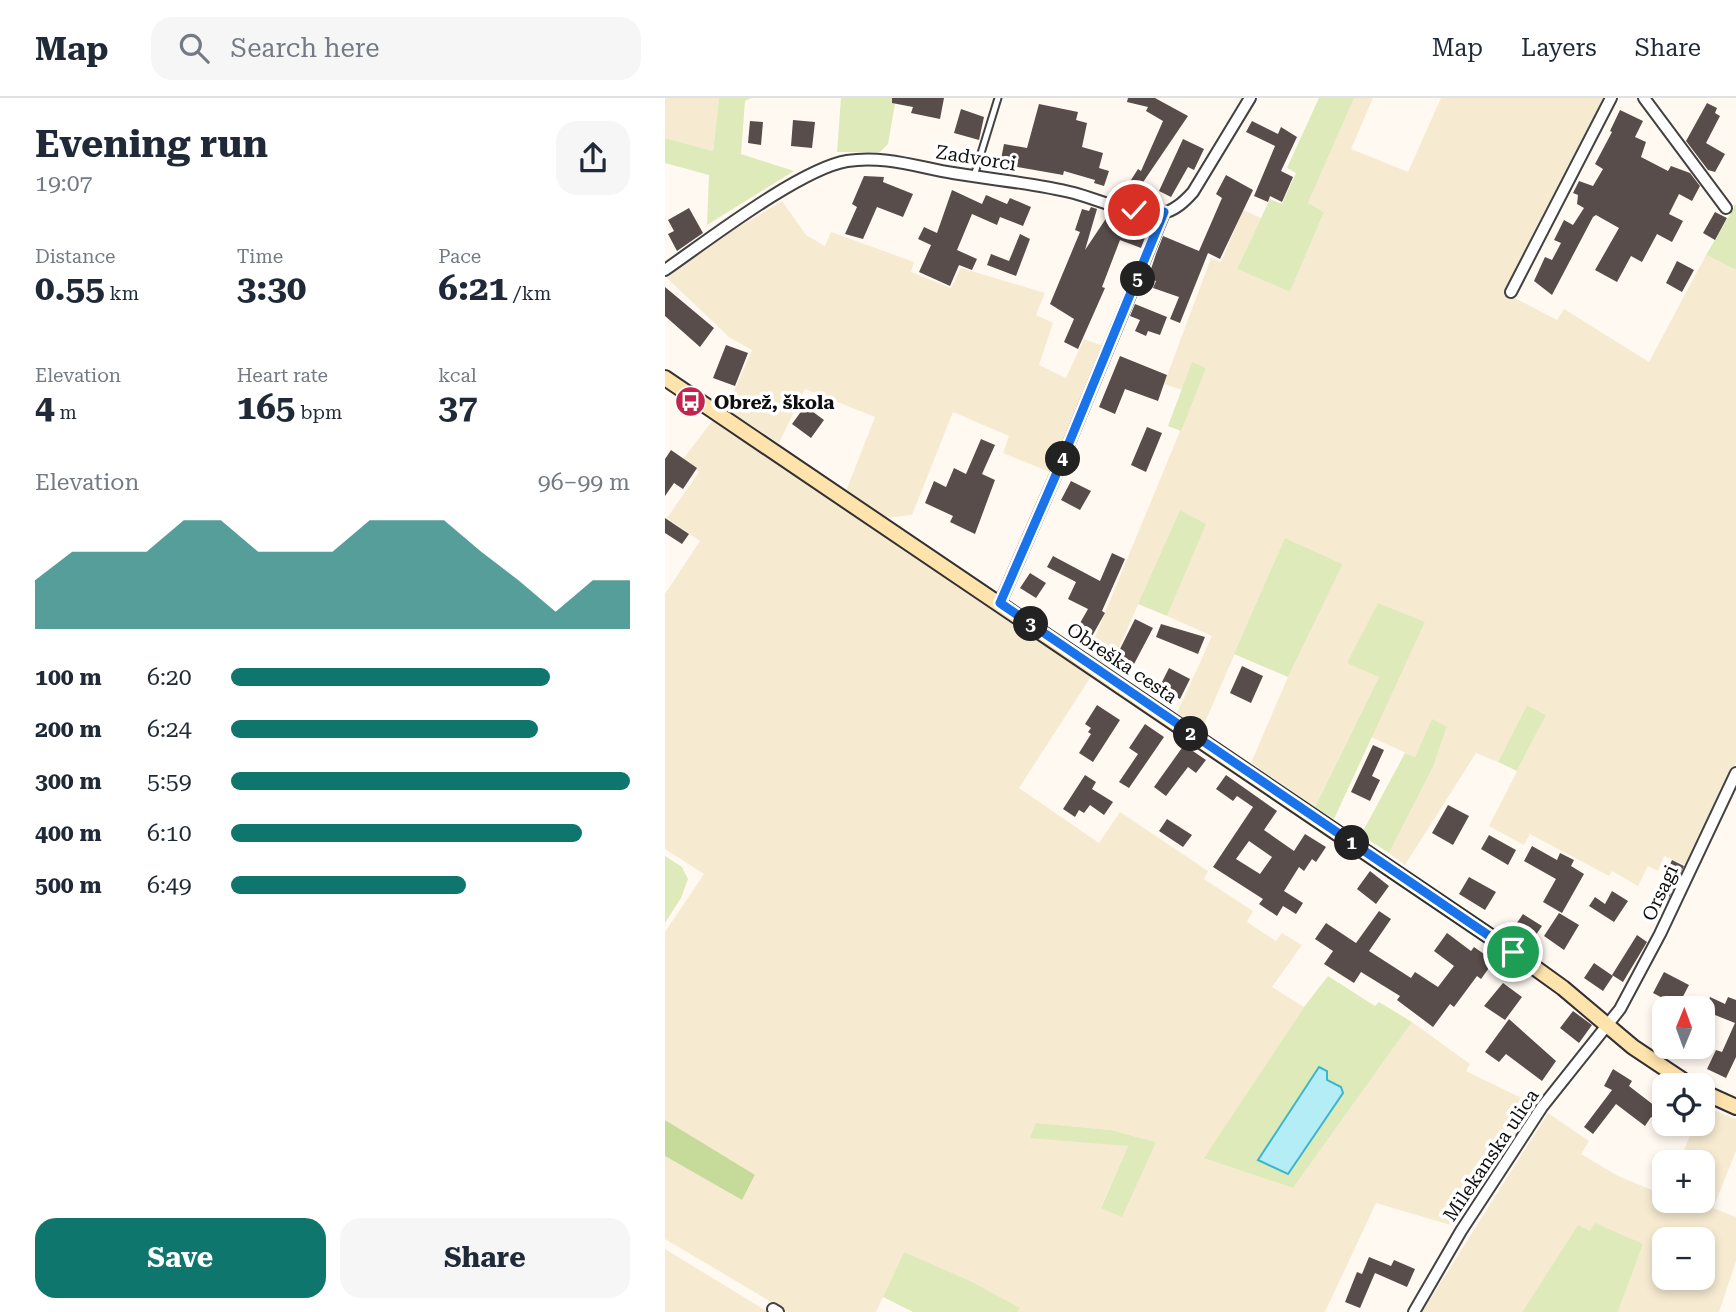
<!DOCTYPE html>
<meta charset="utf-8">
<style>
body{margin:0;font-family:"Roboto Serif",serif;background:#f6f6f7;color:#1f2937;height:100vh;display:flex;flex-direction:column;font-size:26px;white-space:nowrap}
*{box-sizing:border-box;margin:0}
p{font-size:23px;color:#747a83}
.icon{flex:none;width:38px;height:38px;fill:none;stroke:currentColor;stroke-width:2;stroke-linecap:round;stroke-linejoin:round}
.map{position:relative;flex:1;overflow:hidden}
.drawer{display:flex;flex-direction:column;background:#fff;width:665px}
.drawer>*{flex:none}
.needle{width:46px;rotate:1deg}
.tools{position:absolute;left:987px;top:898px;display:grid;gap:14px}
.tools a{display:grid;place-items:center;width:63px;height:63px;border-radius:14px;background:#fff;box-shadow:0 4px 10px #0003;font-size:35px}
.pin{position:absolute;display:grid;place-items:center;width:60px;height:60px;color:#fff;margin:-30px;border:4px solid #fff;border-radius:50%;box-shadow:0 2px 7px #0007}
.km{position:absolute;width:35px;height:35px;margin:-18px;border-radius:50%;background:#222;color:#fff;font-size:19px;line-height:35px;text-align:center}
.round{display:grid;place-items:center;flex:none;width:74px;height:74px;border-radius:21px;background:#f6f6f7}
.head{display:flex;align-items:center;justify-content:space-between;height:119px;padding:0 35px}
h1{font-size:38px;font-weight:700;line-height:52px}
.metrics{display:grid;grid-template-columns:repeat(3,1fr);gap:10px;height:119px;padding:7px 35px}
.metrics div{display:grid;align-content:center}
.metrics b{font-size:35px;font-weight:700}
.metrics small{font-size:19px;font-weight:400}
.metrics p{font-size:19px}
.chart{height:196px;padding:14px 35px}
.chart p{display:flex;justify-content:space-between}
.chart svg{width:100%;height:126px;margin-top:7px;fill:#0f766e;opacity:.7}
.cta{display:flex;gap:14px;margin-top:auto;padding:14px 35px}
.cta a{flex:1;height:80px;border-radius:21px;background:#0f766e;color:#fff;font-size:28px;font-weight:700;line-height:80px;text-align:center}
.cta a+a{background:#f6f6f7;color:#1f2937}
ul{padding:0 35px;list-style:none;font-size:23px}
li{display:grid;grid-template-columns:112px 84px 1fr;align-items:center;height:52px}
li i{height:18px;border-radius:9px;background:#0f766e}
header{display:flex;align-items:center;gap:42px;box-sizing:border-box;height:98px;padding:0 35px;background:#fff;border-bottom:2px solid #e0e1e3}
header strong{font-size:33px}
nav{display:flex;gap:38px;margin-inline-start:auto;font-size:24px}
.search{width:490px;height:63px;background:#f6f6f7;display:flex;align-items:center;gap:18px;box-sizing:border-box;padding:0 24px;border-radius:21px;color:#747a83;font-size:26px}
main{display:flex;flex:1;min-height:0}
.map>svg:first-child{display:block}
</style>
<header>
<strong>Map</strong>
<div class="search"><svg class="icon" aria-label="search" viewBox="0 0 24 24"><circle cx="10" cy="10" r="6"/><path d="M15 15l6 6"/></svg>Search here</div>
<nav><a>Map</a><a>Layers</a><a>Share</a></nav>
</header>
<main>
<section class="drawer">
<div class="head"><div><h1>Evening run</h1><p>19:07</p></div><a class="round"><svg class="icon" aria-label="share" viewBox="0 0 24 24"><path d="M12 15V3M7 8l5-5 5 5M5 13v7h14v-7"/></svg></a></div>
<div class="metrics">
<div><p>Distance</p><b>0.55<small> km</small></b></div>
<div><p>Time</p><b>3:30</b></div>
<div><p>Pace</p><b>6:21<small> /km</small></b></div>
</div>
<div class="metrics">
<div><p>Elevation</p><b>4<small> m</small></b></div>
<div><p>Heart rate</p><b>165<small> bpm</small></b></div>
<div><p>kcal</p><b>37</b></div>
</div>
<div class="chart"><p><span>Elevation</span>96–99 m</p>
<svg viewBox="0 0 160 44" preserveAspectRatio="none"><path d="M0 44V27L10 17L20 17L30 17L40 6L50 6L60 17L70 17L80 17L90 6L100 6L110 6L120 17L130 27L140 38L150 27L160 27V44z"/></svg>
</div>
<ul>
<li><b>100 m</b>6:20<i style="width:80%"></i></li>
<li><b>200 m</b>6:24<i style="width:77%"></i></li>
<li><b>300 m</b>5:59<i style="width:100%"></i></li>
<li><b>400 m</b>6:10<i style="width:88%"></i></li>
<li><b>500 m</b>6:49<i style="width:59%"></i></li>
</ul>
<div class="cta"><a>Save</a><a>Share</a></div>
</section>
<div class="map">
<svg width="1071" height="1214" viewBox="0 0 1071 1214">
<rect width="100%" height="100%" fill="#fff9f1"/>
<path fill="#f6ead1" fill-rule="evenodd" d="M0,0H54L48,53L0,40Z
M689,0H708L686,51L743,74L776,0H940L840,195L892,222L899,211L984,264L1041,157L1071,172V664L1021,767L999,758L993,773L983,768L973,788L947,773L944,778L865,736L859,747L824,728L881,617L862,607L833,664L811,655L740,767L724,755L768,669L782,630L767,622L750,659L706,639L760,524L714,579L650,709L586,665L623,579L678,466L620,440L537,631L512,615L547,538L502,518L540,426L515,412L445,570L423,556L541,270L527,265L517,292L499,286L546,160L556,164L578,112L596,120L572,171L625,194L659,114L643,105Z
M117,103L141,137L160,148L166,134L249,164L246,174L286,190L296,170L380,195L371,217L388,225L374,267L401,280L419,241L441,249L387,375L338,355L344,338L288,314L247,417L220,420L181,393L210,319L140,291L114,345L61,311L87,252L64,239L2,180L62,136Z
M47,323L427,577L354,690L434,745L455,714L543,773L539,781L588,813L582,824L611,843L617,835L637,847L607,889L639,909L540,1059L628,1090L747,924L805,966L801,973L871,1007L789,1128L711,1105L660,1214H353L355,1211L239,1154L211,1214H123L0,1141V1058L77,1102L90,1078L0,1022V834L39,776L0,751V496L35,443L2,420L34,374L18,361ZM371,1025L446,1032L491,1044L436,1109L463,1048Z
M1038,1008L1071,1021V1053L1048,1110L1071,1119V1163L1054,1214H953L978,1146L925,1133L913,1127L857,1214H757L883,1015L924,1043L916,1056L953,1078L999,1097V1102H1038V1064H1014L1030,1026H1038ZM999,1141H1038V1180H999Z
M0,1151L103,1214H0Z"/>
<path fill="#deeaba" d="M54,0H86L80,3L76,56L129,73L42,127L44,77L0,65V40L48,53Z
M176,0H231L223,46L215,54H172Z
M654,0H689L643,105L659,114L625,194L572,171L605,101L617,106L631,75L622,70Z
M1071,106V172L1041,157Z
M527,264L541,270L516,333L503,328Z
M515,412L541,426L502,518L473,506Z
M620,440L678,466L623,579L569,556Z
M713,505L760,524L669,721L650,709L714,579L682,565Z
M862,607L881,617L852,673L833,664Z
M767,621L782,629L768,669L724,755L696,737L740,655L750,659Z
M0,758L17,769L23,781L16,800L0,825Z
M663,878L710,908L714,904L747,924L628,1090L539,1060L639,909Z
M371,1025L446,1032L491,1044L457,1119L436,1110L463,1048L365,1040Z
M930,1125L978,1146L953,1214H857L913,1127L925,1133Z
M239,1154L305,1183L355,1210L353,1214H248L218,1199Z"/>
<path fill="#c6db99" d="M0,1022L90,1077L77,1102L0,1058Z"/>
<path fill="#b5edf7" stroke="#3bb6cf" stroke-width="2" d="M654,969L662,973V982L676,989L678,995L623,1076L593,1062Z"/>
<path fill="#584d4b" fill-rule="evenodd" d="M227,0H279L275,21L246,15L248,9L227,5Z
M463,0H490L523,18L468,99L459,93L473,71L476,73L498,23L481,13L483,9L462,4Z
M1042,5L1052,10L1050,15L1055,18L1041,45L1060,56L1050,74L1043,72L1021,43Z
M374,6L413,14L411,22L422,25L417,49L438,55L434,70L444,73L439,88L429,85L430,82L399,73L398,77L335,66L339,46L362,50Z
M296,11L319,19L314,42L289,35Z
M955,12L978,23L970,39L981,44L976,59L1003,73L1006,68L1025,75L1035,88L1027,103L1014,96L1004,116L1018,123L1007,144L992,136L977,164L966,158L952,184L930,172L954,130L931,117L928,119L887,197L869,183L880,159L887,162L896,145L889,142L899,122L908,127L919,110L912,106L913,97L908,95L914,83L928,88L938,71L930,66L947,34L945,33Z
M128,22L150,24L147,50L126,48Z
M85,23L98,24L96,47L83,45Z
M587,23L613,36L616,29L632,39L616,73L628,79L617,104L605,98L603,104L589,98L610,48L581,34Z
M518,41L539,51L529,72L523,69L506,99L494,93Z
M561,77L588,92L555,161L543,155L515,225L505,221L514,199L488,190L491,183L483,180L491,156L498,138L534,153L557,100L551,96Z
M199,78L219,79L218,84L248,96L238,119L212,109L198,141L180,136L192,109L187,106Z
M287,92L317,106L321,97L342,106L345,100L366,109L358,128L335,119L332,127L307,116L292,152L312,161L307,172L294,167L285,188L254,174L266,147L253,141L259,129L272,135Z
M426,109L432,111L420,152L442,119L483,132L476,150L455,142L437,189L440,190L413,251L399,244L409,221L385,206L415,134L410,132L417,111L424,113Z
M24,110L38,135L12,153L3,136L9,133L3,122Z
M1050,114L1062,120L1050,142L1038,135Z
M355,136L365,141L351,178L322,167L326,156L344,163Z
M1012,163L1029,172L1017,194L1001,185Z
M0,189L49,230L35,249L0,218Z
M470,206L502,219L495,237L483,233L481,238L470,233L475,222L465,218Z
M61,247L83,255L70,288L48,280Z
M455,258L502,277L493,303L460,291L450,316L434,309Z
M140,308L159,322L146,340L127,326Z
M482,329L497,335L481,374L466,367Z
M316,341L330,347L317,376L330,382L310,436L285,424L288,418L260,405L269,383L281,389L289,370L301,376Z
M6,352L32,370L18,391L9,385L0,398V361Z
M406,383L426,393L415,412L396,402Z
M0,420L24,436L17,446L0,435Z
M447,455L460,461L437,513L440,515L426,540L411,532L423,511L403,501L411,484L382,469L388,458L435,483Z
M365,475L381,485L371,500L355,490Z
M470,521L488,530L468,568L451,559Z
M496,526L540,539L533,556L491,539Z
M577,568L598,578L586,605L565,595Z
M504,570L525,581L515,601L494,590Z
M432,607L455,622L428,664L414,655L426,636L423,634L426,630L420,626Z
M480,626L499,639L464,690L454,684L473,656L464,650Z
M519,647L541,662L531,675L523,669L501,698L489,689Z
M708,647L719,652L707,678L715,682L705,703L686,694Z
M420,677L431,684L427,691L448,704L439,717L425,707L419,715L414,712L410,719L398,711Z
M561,677L612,713L599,732L629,753L640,736L661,749L651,764L647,761L639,773L634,769L619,793L638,805L631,816L618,808L612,818L594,806L598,801L548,769L588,709L572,698L568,703L551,691ZM584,743L607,759L595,776L571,761Z
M783,707L804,718L788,747L767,735Z
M502,721L527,737L518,749L494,733Z
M824,737L851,752L843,767L816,751Z
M867,748L892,762L895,755L909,762L906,768L919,776L897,815L878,804L891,781L859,763Z
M1007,762L1019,768L1002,804L991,799Z
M705,773L724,788L711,806L692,791Z
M804,779L831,794L820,812L794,796Z
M947,793L963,803L949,824L924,808L930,799L940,806Z
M714,813L726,821L704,853L746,880L750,874L773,889L789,868L769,853L782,835L806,853L809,849L829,863L816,881L812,878L789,909L785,906L768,929L732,902L735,898L696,874L689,885L659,866L668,853L650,841L661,825L691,845Z
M894,815L914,827L899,852L879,838Z
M858,816L877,828L864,847L845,835Z
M972,837L982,844L958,884L947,877Z
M929,865L948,878L938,893L919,880Z
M999,874L1024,887L1013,908L988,895Z
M838,885L857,899L840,922L819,908Z
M1045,899L1060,906L1063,899L1071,902V959L1061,980L1042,971L1051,952L1057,954L1070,925L1040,913Z
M908,913L927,927L914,945L895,930Z
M844,921L891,963L877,983L841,956L834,964L820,954Z
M948,971L967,983L964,988L999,1015V1026L986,1019L980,1028L951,1006L928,1036L919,1029L947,992L939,988Z
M704,1159L726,1168L729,1162L750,1171L742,1189L710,1175L695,1210L680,1204L692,1174L697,1176Z"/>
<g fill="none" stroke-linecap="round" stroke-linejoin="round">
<defs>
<path id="service" d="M309,78L333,0"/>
<path id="minor" d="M979,0L1061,110
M0,172C42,143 135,71 182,63C218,57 253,69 288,75C329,82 369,85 409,95C435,102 470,119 497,115C510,113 520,103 528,94L585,0
M846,194L946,0
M335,505L390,379L499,115
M108,1211L113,1214
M749,1214L796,1133L877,1009L955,911L995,836L1071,675"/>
<path id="secondary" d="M0,280L848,854L898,890L968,949L1025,987
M1038,994L1071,1009"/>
</defs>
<use href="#service" stroke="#424242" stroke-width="9"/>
<use href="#minor" stroke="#424242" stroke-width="14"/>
<use href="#secondary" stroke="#313131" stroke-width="18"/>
<use href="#service" stroke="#fff" stroke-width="5"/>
<use href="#minor" stroke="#fff" stroke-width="10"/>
<use href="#secondary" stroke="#ffe3ac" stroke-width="14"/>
</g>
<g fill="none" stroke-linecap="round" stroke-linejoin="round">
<defs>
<path id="route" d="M469,112L499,114L390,379L335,505L848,854"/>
</defs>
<use href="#route" stroke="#fff" stroke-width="14"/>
<use href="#route" stroke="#1a73e8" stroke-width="9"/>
</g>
<defs>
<symbol id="bus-disc" viewBox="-11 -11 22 22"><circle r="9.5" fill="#c2244f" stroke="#fff"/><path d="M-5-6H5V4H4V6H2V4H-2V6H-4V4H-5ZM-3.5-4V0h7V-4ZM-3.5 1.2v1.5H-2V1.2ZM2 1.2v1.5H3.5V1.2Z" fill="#fff"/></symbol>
</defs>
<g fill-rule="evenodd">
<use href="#bus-disc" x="8" y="286" width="35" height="35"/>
</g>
<g text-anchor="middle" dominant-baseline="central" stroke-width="7" stroke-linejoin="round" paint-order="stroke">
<g font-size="19" fill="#0f0f0f" stroke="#fff">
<text transform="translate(311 60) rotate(9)">Zadvorci</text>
<text transform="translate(457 565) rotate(34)">Obreška cesta</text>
<text transform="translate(995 795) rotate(-65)">Orsagi</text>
<text transform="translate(826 1057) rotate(-56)">Milekanska ulica</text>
</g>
<g font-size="19" font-weight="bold" fill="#0f0f0f" stroke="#fff" text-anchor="start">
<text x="49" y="304">Obrež, škola</text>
</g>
</g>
</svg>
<div class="tools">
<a><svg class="needle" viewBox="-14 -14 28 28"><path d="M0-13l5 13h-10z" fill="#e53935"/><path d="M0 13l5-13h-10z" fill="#747a83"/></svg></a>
<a><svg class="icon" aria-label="locate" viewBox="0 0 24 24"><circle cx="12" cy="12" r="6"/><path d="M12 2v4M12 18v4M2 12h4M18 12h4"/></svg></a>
<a>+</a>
<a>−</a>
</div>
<div class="pin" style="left:848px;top:854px;background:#1e9e55"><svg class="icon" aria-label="arrive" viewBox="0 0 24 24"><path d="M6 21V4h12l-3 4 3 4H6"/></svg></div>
<div class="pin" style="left:469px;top:112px;background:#d93025"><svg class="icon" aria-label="check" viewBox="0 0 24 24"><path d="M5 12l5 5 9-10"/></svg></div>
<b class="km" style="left:687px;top:745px">1</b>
<b class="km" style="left:526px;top:636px">2</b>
<b class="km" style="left:366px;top:526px">3</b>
<b class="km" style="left:398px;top:361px">4</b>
<b class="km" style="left:473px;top:181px">5</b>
</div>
</main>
